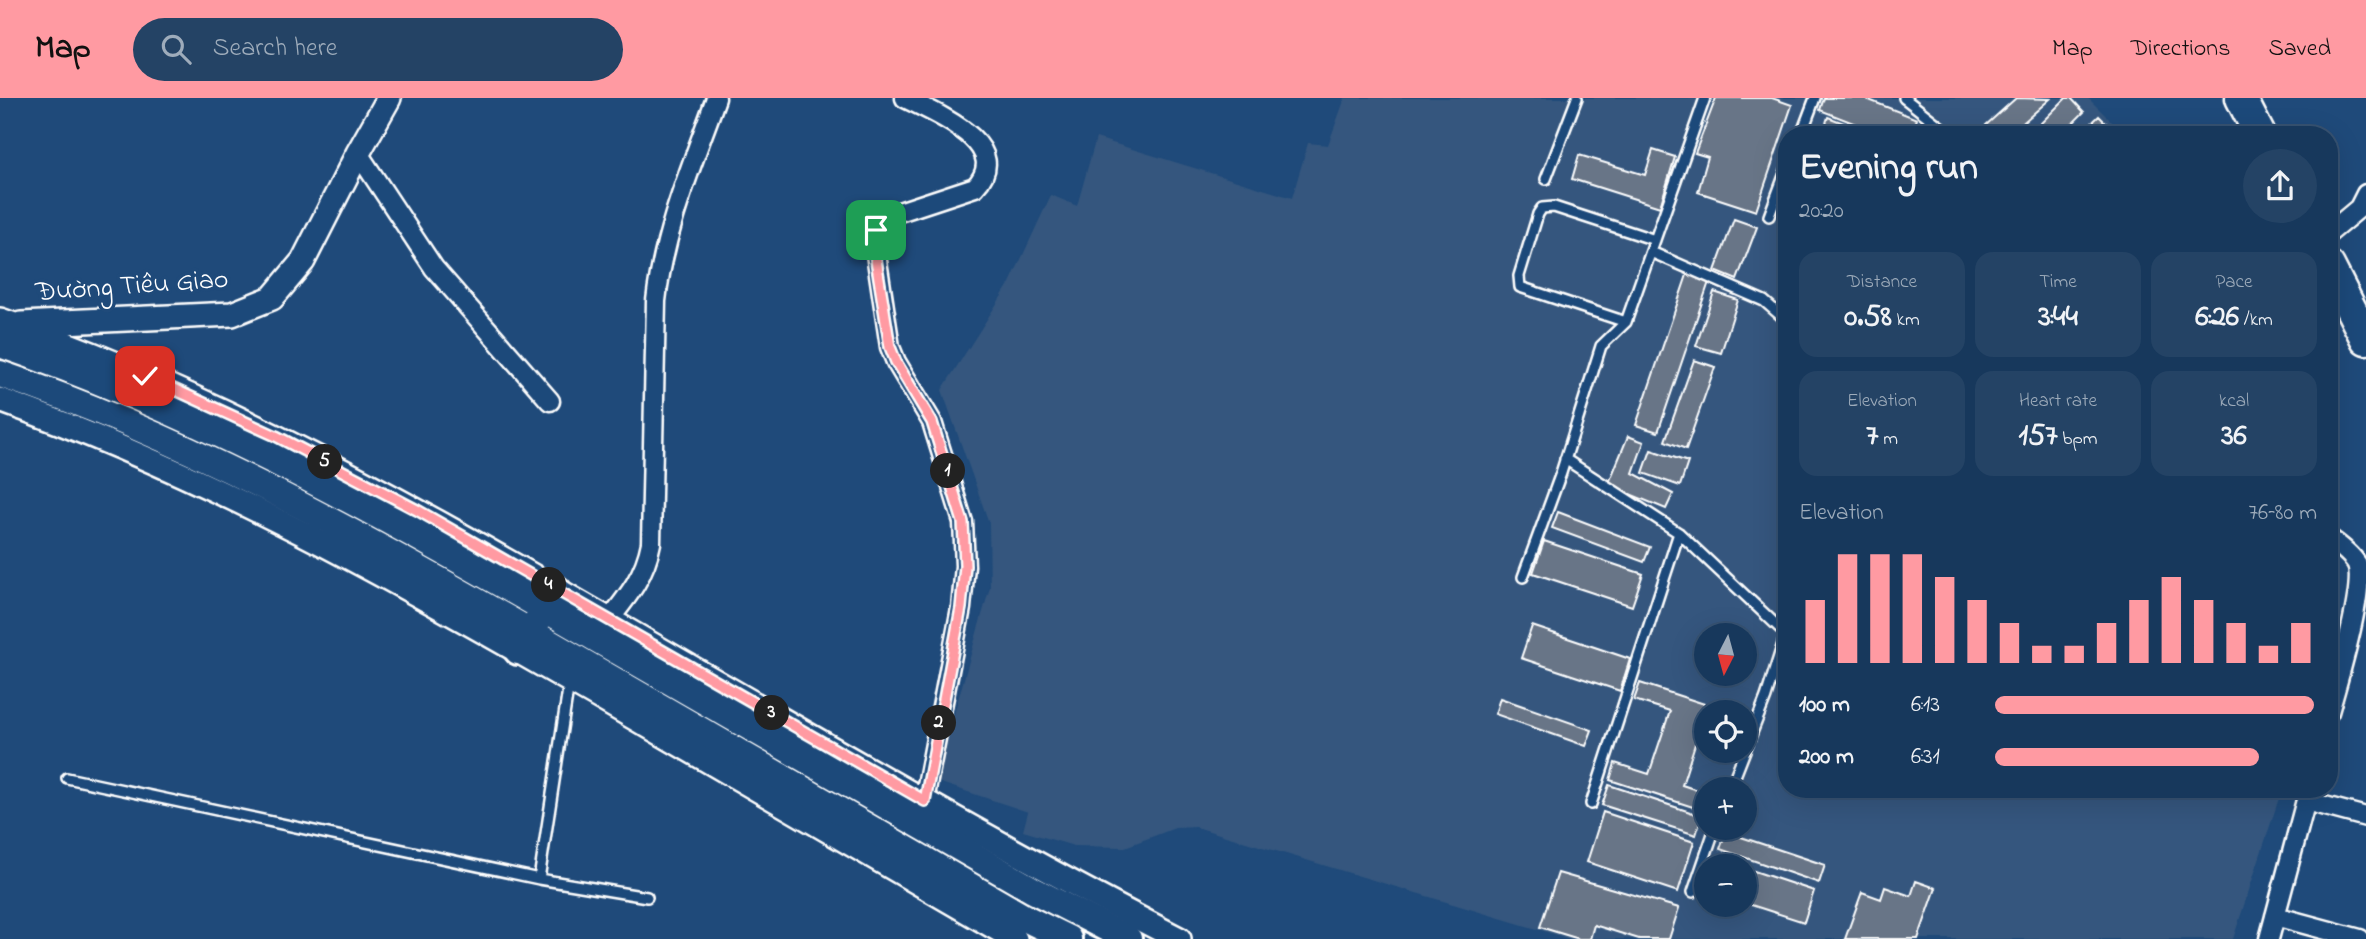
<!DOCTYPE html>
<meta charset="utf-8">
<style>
body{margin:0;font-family:"Indie Flower",sans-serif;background:#244365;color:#f1f3f6;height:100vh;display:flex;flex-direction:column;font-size:26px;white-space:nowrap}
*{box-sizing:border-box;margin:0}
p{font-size:23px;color:#9eacbb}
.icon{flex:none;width:38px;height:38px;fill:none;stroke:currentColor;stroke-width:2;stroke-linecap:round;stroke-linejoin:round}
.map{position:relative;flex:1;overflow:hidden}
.details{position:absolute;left:1778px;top:28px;width:560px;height:672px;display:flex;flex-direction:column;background:#17385c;border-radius:28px;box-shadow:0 7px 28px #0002,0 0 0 2px #365272}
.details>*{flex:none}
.needle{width:46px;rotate:186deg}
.controls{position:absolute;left:1694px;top:525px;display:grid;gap:14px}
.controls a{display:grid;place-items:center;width:63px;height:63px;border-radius:50%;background:#17385c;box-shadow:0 7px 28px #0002,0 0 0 2px #365272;font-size:35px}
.pin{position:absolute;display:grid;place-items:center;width:60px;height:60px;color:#fff;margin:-30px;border-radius:14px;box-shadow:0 4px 10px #0006}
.km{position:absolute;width:35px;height:35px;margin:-18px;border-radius:50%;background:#222;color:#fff;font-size:19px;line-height:35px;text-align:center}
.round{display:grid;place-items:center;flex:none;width:74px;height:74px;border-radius:37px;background:#244365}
.headline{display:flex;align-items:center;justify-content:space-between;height:119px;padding:0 21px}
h1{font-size:38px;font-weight:800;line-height:52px}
.stats{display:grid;grid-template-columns:repeat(3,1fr);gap:10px;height:119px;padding:7px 21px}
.stats div{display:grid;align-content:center;border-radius:18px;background:#244365;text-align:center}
.stats b{font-size:30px;font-weight:800}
.stats small{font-size:19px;font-weight:400}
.stats p{font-size:19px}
.chart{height:196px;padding:14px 21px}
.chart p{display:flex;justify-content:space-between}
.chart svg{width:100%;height:126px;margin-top:7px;stroke:#ff9aa2;stroke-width:6}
ul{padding:0 21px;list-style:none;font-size:23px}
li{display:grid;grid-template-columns:112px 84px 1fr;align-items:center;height:52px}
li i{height:18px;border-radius:9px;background:#ff9aa2}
header{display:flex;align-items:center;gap:42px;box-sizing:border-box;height:98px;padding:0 35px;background:#ff9aa2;color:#111}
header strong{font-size:33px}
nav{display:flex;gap:38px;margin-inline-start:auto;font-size:24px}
.search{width:490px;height:63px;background:#244365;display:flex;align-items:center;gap:18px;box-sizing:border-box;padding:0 24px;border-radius:38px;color:#9eacbb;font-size:26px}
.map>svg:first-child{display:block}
</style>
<header>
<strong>Map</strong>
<div class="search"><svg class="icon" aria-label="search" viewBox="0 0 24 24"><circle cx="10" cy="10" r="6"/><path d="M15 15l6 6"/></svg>Search here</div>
<nav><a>Map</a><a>Directions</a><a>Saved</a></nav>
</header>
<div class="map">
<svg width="2366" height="841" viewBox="0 0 2366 841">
<rect width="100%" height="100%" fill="#1f4a7a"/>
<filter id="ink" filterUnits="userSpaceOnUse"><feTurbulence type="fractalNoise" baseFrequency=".0143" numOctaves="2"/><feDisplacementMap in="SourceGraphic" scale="14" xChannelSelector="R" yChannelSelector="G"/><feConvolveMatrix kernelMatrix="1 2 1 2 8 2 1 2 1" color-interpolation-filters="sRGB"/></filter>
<g filter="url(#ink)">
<path fill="#35577e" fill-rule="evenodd" d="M1345,0H2088L2125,37H1787V691H2282L2233,841H1570L1196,729L1175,730L1125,749L1074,748L1023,733L1028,714L935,683L990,489L989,425L942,292L1010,185L1051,97L1077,108L1096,40L1292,100L1308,45L1328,47ZM1706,537H1745V576H1706ZM1706,614H1745V653H1706ZM1706,691H1745V730H1706ZM1706,768H1745V807H1706Z"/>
<path fill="#687587" stroke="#fff" stroke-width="2" d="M1716,0H1772L1792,7L1756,113L1698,94L1708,59L1695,55Z
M1824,0H1864L1917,21L1911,37H1884L1820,12Z
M2016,0L2050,1L2009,37H1975Z
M2066,0H2071L2084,14L2061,37H2029Z
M2099,18L2115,34L2111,37H2079Z
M1828,19L1875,37H1822Z
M1653,52L1675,59L1660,109L1572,81L1579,57L1645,77Z
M1734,121L1757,129L1737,182L1715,173Z
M1688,174L1710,181L1658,334L1636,327Z
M1714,194L1738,202L1721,255L1696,248Z
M1694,262L1715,269L1686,351L1665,343Z
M1628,338L1644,344L1633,375L1673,396L1666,411L1608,387Z
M1651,352L1688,364L1680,388L1643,375Z
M1558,414L1650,449L1644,464L1552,430Z
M1544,443L1643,476L1632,508L1533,475Z
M1532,528L1630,561L1620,593L1521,560Z
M1640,585L1729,614H1706V626L1702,624L1682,687L1706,695L1702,712L1610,682L1615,665L1649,676L1670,613L1634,602Z
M1500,600L1592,632L1586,648L1495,616Z
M1609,687L1702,718L1696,737L1602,707Z
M1603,714L1694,744L1678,794L1587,764Z
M1726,734L1825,767L1819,785L1720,751Z
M1745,770L1814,793L1804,824L1745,805Z
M1558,775L1679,810L1669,841H1639L1594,827L1590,841H1579L1540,829Z
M1916,783L1936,790L1918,841H1845L1862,794L1881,801L1885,789L1911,798Z"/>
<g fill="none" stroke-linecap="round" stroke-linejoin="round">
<defs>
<path id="service" d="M1904,0L1951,37
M1801,37L1815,0
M1546,81L1577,0
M1769,118L1787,70
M1651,154L1764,203L1787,223
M1626,224L1520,189L1519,178L1538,116L1542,110L1554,109L1655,142
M1565,361L1679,435L1786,536L1766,599L1730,691
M1523,479L1561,375L1601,248L1626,224L1705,0
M67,680L539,781L647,799
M1591,706L1679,435
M539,781L569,585
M1693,794L1715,730"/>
<path id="minor" d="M905,0C934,15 1015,47 975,89L890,117L881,124L874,143L890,249L896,264L932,324L963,424L965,468L961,510L924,703
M358,55L434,170L550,303
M2329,135L2359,110L2366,96
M2329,440C2339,447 2351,456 2357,466C2366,490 2337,585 2329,614
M609,522C629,497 645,477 651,445L656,203C664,132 692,67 716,0
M2306,703L2366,719
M2275,818L2360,841
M2269,841L2309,691"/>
<path id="tertiary" d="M0,222C218,296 419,412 618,527C803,634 988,743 1179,841
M21,226L232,216L272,200L303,163L358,55L389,0
M0,302C212,378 401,485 595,597C735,679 875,760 1015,841"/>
<path id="secondary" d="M0,246C212,319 407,431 600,543C744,626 888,709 1033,792L1128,841
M0,276C194,342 373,444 550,545C709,636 867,728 1025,820L1068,841
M518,553L557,492"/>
<path id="trunk" d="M2241,0L2260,37
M2329,168L2366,241"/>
</defs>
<use href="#service" stroke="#fff" stroke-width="14"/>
<use href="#minor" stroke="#fff" stroke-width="23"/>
<use href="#tertiary" stroke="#fff" stroke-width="28"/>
<use href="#secondary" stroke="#fff" stroke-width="32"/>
<use href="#trunk" stroke="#fff" stroke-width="35"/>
<use href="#service" stroke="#1f4a7a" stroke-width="9"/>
<use href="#minor" stroke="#1f4a7a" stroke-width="18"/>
<use href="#tertiary" stroke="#1f4a7a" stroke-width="23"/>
<use href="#secondary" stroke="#1f4a7a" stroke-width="26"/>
<use href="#trunk" stroke="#1f4a7a" stroke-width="30"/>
</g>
</g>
<g fill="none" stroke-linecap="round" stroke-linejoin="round" filter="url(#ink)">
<defs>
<path id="route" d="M145,278L276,338L417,412L925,703L961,510L965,468L963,424L932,324L896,264L890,249L873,143L876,132"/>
</defs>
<use href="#route" stroke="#fff" stroke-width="14"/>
<use href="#route" stroke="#ff9aa2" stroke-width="9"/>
</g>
<g text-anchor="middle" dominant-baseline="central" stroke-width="7" stroke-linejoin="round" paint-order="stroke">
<g font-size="28" fill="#fff" stroke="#1f4a7a">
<text transform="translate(132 189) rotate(-4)">Đường Tiêu Giao</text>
</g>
</g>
</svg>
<div class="controls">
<a><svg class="needle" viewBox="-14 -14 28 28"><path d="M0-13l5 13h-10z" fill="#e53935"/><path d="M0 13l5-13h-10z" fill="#9eacbb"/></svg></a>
<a><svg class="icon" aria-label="locate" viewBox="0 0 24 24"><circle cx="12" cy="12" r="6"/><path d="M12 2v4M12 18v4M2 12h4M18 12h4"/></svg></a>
<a>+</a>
<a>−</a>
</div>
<div class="pin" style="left:876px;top:132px;background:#1e9e55"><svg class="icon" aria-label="arrive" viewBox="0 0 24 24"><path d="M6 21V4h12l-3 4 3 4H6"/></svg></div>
<div class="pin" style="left:145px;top:278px;background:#d93025"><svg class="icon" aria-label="check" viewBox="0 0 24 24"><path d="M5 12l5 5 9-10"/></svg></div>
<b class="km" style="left:948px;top:373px">1</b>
<b class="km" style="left:939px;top:625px">2</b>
<b class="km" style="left:772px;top:615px">3</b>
<b class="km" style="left:549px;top:487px">4</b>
<b class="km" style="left:325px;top:364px">5</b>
<section class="details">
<div class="headline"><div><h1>Evening run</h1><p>20:20</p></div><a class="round"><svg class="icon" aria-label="share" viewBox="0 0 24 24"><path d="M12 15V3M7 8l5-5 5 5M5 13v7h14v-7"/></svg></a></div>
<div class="stats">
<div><p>Distance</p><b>0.58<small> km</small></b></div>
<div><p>Time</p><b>3:44</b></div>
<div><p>Pace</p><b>6:26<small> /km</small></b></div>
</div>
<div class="stats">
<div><p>Elevation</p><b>7<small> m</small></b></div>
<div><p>Heart rate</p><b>157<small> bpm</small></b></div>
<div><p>kcal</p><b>36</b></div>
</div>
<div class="chart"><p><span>Elevation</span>76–80 m</p>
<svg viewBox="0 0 160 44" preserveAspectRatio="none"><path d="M5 44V22M15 44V6M25 44V6M35 44V6M45 44V14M55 44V22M65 44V30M75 44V38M85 44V38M95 44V30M105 44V22M115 44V14M125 44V22M135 44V30M145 44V38M155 44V30"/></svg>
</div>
<ul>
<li><b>100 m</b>6:13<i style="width:99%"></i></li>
<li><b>200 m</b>6:31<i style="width:82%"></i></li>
</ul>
</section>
</div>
